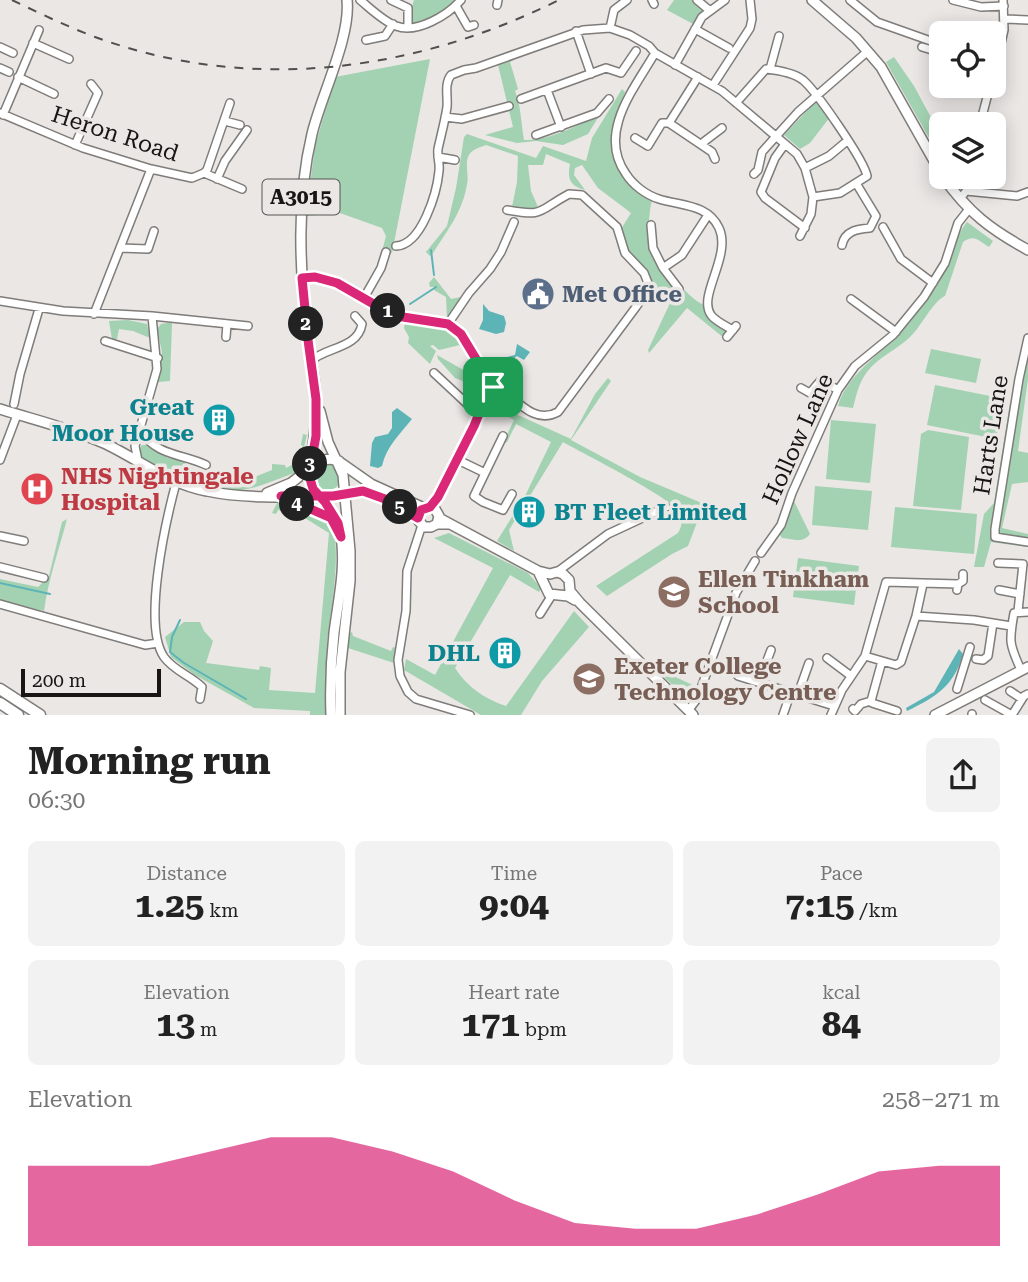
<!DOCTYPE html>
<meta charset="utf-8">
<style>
body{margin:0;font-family:"Roboto Serif",serif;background:#f2f2f2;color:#222;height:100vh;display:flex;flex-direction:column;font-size:26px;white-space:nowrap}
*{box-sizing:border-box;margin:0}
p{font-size:23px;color:#767676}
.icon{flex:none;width:38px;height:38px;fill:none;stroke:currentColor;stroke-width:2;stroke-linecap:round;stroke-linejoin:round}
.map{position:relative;height:715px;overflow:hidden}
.panel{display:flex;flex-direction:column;background:#fff;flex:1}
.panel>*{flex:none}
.buttons{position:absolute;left:929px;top:21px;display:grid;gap:14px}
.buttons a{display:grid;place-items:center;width:77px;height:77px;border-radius:10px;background:#fff;box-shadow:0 4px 18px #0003;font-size:35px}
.scale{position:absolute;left:21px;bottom:18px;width:140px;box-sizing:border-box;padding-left:7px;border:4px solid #171615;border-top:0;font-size:19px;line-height:24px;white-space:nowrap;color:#171615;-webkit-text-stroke:5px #eae7e5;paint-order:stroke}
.pin{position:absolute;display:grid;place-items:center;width:60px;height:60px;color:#fff;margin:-30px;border-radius:14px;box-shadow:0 4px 10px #0006}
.km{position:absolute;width:35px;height:35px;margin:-18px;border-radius:50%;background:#222;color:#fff;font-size:19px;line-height:35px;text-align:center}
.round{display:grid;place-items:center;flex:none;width:74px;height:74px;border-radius:10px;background:#f2f2f2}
.head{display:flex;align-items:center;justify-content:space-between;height:119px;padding:0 28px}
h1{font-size:38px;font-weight:700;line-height:52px}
.metrics{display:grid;grid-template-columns:repeat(3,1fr);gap:10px;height:119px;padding:7px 28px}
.metrics div{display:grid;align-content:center;border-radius:10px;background:#f2f2f2;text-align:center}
.metrics b{font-size:35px;font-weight:700}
.metrics small{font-size:19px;font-weight:400}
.metrics p{font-size:19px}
.chart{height:196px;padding:14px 28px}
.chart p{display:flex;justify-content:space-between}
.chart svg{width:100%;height:126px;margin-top:7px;fill:#db2777;opacity:.7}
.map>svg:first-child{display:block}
</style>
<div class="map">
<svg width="1028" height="715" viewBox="0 0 1028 715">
<rect width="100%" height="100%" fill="#eae7e5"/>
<path fill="#a2d2b1" d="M414,0H458L427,21L414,24L411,21C413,13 411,8 414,0Z
M674,0H692L706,10L695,25L667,10Z
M894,57L914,86L941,136V159L886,62Z
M430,59L392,253L382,251L386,236L382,228L340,213L306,216L315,146L335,77Z
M512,59L514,60L510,62L518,89L515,91C521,106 521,123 524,140C549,141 577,125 599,116L588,134L563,145L536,141L517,143L485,135L513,127L498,65Z
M622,89L625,92C606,147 601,163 652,200C649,212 648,226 650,239C652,254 690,302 705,305C708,319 717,324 728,331L724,338L687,308L649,353L648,350L671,301C664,292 655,286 646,278C632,265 627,248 621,229L631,213L598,188L582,165L575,168L574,175L585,190C570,186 567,179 570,164L546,154L543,165H528L531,191L538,207L530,209L512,207L517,182L518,156L486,145C479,148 471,149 468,157C465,165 469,176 467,184C463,211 447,231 433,253L430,256L426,252L447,226L456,188L464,137L467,134L536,158L543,146L586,161L592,138Z
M817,100L830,117L810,143L800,149L784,135Z
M967,222L993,241L989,247C978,240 974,234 963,242L945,296C932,302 922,326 910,337C897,350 878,357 867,372C859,382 856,396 853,408L838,406C847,373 887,350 908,324C921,308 935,291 945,271C953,255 955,236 967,222Z
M434,277L451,299L461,297L447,317L446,297L434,290V287H430L429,283Z
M128,320L147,324L150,338L133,331L119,329L117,339H112L109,321Z
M167,323H172L170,381L158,382L162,352L157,329L161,324Z
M405,323L441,325L460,341V345L439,350L433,345L430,346L436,351L430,364L408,343L409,337L404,328Z
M931,349L981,359L976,383L925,373Z
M1028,353V379L1018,451L1028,453V482L1012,484L1002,528L1028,534V547L991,542L984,567H974L984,514L994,503L1010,403L1018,401Z
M437,355L467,372L479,381L478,387L455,378L438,359Z
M608,378L611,381L571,440L640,477L704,504L688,546L672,554L607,596L596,586L678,533C682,527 683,519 679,512C670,497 584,454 563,442L509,530L514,551L497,541L525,496L551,442L516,424L507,442L503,443L514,420L493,409H486L496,405L571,439L595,394Z
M935,385L1005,399L996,439L927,425Z
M831,420L876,424L870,483L826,479Z
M928,430L969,437L961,510L913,506L921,434Z
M303,434L307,435L299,467L294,473C277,479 259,488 241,490C206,495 173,476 143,460L139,450L142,445H146L168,458L179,459L193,469L228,477L250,479L272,470V464L285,465L286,468C296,464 299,456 303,446L301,445Z
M315 477a13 13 0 1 1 26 0a13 13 0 1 1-26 0Z
M815,486L872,491L868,530L812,525Z
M794,501L810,534C802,544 794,539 782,538L780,535Z
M277,503H281C295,509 320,514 330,526C344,543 329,620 327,644C326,668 326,691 326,715H310V711L254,708L195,675L171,657L165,637L184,622H200L204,631L213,641L206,663L259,670L260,666L271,668L269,690L315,693L329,533L300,515L278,510L276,514L272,513Z
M895,507L977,514L974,554L891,547Z
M67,519C59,550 48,580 44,611L0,600V579L38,587L49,576L62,522Z
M449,533L528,573L541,588L539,592L510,575L455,668C467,687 485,699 506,706L574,611L589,627L542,681L521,715H481L404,670L406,659L435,675L493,568L434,538Z
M798,558L859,566L854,605L793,597Z
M352,632L353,636L391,651L393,647L398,648L394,663L348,648L350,633Z
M667,673L699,688L692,703L664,677Z"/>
<path fill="#5cb4b7" d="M483,304L489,311L504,316L506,323L504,332L496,334L479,329L483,320Z
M517,344L530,352L524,360L517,356L509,362L506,379L495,365L500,359L515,355Z
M397,408L412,419C400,434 386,447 382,466L378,468L370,466L372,443L375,437L388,434L392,428V412Z
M959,649L963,654C954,686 936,697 907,711L906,708L934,692Z"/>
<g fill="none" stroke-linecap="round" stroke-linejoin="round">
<path stroke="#5cb4b7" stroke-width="2" d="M431,250L434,275
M410,304L436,287
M0,583L50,594
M180,620L172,637L170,652L184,663L246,699"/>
<defs>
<path id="minor" d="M360,0C371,9 383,21 396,26C417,34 448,15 461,0
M391,0L408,8V28
M652,0L654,4
M697,0L709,10
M850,0L877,22L942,45
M953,0L981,7L1004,6
M497,5L498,0
M456,6L468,27L474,25
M1005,19L1028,20
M610,28L614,10L627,0
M695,29L729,48
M576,31L591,74
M366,40L385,36L393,24
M33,43L69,59
M0,47L13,53
M922,47L942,53
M655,53C634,89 597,133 626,174C633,185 646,195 659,199C681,206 708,204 719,228C732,256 697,296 711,315C715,321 726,326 733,330
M675,65L702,17L725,0
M0,68L9,72
M770,69L779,36
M994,74L1004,30L1003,0
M18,77L54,94
M713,85L750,28L752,19L750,0
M547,90L561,127
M948,92L960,86
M521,99L606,68L621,73L636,51
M736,103L766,69C776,70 794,73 803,80C816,91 864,160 867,176L840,193L813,197
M0,113L83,148L151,169L192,178L204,173L207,170L230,103
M3,115L39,30
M445,117L462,119L509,106
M225,121L240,125
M669,123L712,152L715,159
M980,124L990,86
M536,135L597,113L609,99
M635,138L648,146L662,123H669L698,77
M701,144L722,128
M785,144L775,158L761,192L765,198L805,228
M75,145L98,93L91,84
M438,157L455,160
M805,168L829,156L847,141
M204,173L242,189
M754,174L758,170L762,152L798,112L868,51
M217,179L225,161L247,130
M960,199L966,191L1017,196L1028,192
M651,225L653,248L663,268
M883,227L901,259L933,283
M842,245C845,230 859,229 870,228L876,216L856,183
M396,246C422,245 437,192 439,171C440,163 437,157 438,149C441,135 445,121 447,107C448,96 444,84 451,75L464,70L476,68L583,30L610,28L630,35L649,46L655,53L722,91L797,154L805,168L813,197L811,214L800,236
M120,248L148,249L154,231
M302,278L315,277L337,283L384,310L403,317L448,324L461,334L493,387
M679,289L663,268L682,255L708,215
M364,298L381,268L386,252
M851,299L896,332
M0,301L63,311L152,316L248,326
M94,314L151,169
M448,324L469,293L490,269L501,252L514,222
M226,337L227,324
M727,337L736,326
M1028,338L1019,379L995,529V537L1028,542
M105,341L158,358
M311,361C325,347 358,349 362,324L355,316
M434,373L478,414
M493,387H499C517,400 534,425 558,412L636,307L645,294L648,283L644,273L625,253L617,227L582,195L569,194C537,211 546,217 507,210
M801,388L817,397
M810,393L821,380L838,390
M14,404L20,374L39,309
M141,431C156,456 183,454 206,465
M503,436L474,496L483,502L503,510L512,494
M456,459L485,473
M0,460L17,415
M138,461L135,446L157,369L152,316
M176,483C166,520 142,625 164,657C174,671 190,675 202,687L200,699
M430,507L438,497L493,387
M422,525L407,571L406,611L398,660L400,676L408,692L416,699L470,715
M0,536L24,541
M761,553L781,525L792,493L838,390L855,366L893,335L924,297L945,263L958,223L969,209
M998,563L1023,564L1018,611
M0,567L44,578
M557,572L608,534L666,507
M958,584L963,581V574
M999,590L1020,594
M0,604L145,645L158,643
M540,614L552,595
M916,616L974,620L1011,626
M865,656L896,665L901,662L916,616L923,584
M827,658L851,676
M976,659L983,660L988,656L993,623
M717,666L735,672L738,676L834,706
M1021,670C1009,644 1009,641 1014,613L1028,612
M759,682L771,650
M957,689L970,647
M1010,691L1022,699
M798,694L809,663
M985,700L1012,715
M871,701L872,703L897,711
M853,709L855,711L861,704L871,701L882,661
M688,711L697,699L736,593L755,561
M783,715L791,692
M831,715L842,690L865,656L886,582L958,584L957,590
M972,715V714
M1012,715L1024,696L1028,694"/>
<path id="major" d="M812,0L856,38L881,67L942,175
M943,177C969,213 990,229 1028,250
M0,409C35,420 73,429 106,444C141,461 169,484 207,491C245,499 291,497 329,496C342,496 354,489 366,491C384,495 404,507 418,518
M320,411L328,442L343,475L350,551V581L340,672V715
M341,463L371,484L424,508
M309,469C313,446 317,424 316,400C316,379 310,358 307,336C300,269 296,201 312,134C321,96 351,37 347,0
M267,493L291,483L309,469
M285,498L326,515L334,523
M439,518L538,571L550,574L557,572L563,574L569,580L570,591L580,603L693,715
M437,524L439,516L435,509L427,507L420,512L418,520L424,527H431L437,524H448
M538,571L549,594L568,596L575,600
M331,715C330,688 331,660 334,633C338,601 346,568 341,536C337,508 306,493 309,469C319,462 326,456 339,461
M935,715L1028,667"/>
<path id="highway" d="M0,689L40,715
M0,703L18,715"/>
</defs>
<use href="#minor" stroke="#7f7c79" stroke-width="10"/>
<use href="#major" stroke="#7f7c79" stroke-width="12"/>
<use href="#highway" stroke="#7f7c79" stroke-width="13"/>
<use href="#minor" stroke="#fff" stroke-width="7"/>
<use href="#major" stroke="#fff" stroke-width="9"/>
<use href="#highway" stroke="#fff" stroke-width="10"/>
<path stroke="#504f4d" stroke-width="2" stroke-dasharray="9 9" stroke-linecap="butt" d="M12,0C39,13 66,26 95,37C250,94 414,72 559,0"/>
</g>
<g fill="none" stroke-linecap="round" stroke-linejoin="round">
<defs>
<path id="route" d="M493,387L461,334L448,324L403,317L384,310L337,283L315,277L302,278L308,340L316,399V436L309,475L313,489L325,502L338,523L341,537L331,518L281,496H333L363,491L385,499L418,518L421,510L430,507L438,497L474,426L488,392L493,387"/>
</defs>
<use href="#route" stroke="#fff" stroke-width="14"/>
<use href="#route" stroke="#db2777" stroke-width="9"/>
</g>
<defs>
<symbol id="civic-disc" viewBox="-11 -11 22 22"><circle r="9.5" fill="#5c6f8a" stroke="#eae7e5"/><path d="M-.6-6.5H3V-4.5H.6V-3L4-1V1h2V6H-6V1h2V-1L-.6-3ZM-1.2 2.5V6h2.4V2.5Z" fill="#fff"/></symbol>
<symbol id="building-disc" viewBox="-11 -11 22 22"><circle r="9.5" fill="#0f9aa8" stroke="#eae7e5"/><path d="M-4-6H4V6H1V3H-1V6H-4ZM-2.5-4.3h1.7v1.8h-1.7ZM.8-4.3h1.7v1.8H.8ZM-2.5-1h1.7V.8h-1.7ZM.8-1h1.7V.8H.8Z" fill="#fff"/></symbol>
<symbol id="hospital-disc" viewBox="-11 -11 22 22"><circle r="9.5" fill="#e0444e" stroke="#eae7e5"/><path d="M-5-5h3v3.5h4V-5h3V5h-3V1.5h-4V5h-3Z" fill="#fff"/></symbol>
<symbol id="school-disc" viewBox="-11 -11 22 22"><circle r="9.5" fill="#8d6e63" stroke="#eae7e5"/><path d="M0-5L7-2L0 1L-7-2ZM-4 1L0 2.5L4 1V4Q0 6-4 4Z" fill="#fff"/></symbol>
<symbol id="university-disc" viewBox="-11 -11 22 22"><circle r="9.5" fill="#8d6e63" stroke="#eae7e5"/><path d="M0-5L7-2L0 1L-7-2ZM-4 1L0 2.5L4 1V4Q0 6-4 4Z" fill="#fff"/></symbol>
</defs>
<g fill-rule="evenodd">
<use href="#civic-disc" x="519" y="275" width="38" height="38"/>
<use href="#building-disc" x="200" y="401" width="38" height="38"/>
<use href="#hospital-disc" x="18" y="470" width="38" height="38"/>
<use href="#building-disc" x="510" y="493" width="38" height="38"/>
<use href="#school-disc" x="655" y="573" width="38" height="38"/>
<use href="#building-disc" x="486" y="634" width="38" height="38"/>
<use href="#university-disc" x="570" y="660" width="38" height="38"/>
</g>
<g text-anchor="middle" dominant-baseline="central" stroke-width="7" stroke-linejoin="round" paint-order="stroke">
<rect fill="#eae7e5" stroke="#565553" stroke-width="2" x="262.5" y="179.5" width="77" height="35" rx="5"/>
<g font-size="21" font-weight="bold" fill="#171615">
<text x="301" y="197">A3015</text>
</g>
<g font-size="23" fill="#171615" stroke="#eae7e5">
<text transform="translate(115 134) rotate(18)">Heron Road</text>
<text transform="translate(991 435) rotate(-81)">Harts Lane</text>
<text transform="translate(798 439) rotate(-66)">Hollow Lane</text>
</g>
<g font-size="23" font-weight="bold" fill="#4e5e75" stroke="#eae7e5" text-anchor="start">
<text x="562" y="294">Met Office</text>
</g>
<g font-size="23" font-weight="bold" fill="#0d838f" stroke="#eae7e5" text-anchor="end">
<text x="194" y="407">Great<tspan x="194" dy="26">Moor House</tspan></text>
<text x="554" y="512" text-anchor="start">BT Fleet Limited</text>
<text x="480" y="653">DHL</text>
</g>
<g font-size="23" font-weight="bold" fill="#be3a42" stroke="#eae7e5" text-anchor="start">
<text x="61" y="476">NHS Nightingale<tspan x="61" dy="26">Hospital</tspan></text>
</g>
<g font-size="23" font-weight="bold" fill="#785e54" stroke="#eae7e5" text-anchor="start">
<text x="698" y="579">Ellen Tinkham<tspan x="698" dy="26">School</tspan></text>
<text x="614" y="666">Exeter College<tspan x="614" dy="26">Technology Centre</tspan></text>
</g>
</g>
</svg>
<div class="buttons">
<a><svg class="icon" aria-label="locate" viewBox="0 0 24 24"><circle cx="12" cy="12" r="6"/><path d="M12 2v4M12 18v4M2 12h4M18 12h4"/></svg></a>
<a><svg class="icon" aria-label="layers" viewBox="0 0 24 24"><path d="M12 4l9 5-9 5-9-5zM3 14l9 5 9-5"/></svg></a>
</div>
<div class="scale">200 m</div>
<div class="pin" style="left:493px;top:387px;background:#1e9e55"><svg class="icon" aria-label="arrive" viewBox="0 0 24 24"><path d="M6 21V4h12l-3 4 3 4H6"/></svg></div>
<b class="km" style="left:388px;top:311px">1</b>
<b class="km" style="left:306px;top:324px">2</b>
<b class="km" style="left:310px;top:464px">3</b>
<b class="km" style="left:297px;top:504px">4</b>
<b class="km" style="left:400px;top:507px">5</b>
</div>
<section class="panel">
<div class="head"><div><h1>Morning run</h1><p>06:30</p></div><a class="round"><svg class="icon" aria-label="share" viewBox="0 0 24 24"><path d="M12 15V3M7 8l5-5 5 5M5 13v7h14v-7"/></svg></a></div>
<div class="metrics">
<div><p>Distance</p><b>1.25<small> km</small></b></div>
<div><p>Time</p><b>9:04</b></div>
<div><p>Pace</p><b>7:15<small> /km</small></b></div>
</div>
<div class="metrics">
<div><p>Elevation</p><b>13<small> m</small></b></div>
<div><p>Heart rate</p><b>171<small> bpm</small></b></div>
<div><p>kcal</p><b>84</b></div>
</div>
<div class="chart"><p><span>Elevation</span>258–271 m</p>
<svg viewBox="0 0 160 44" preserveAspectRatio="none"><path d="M0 44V16L10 16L20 16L30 11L40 6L50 6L60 11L70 18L80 28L90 36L100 38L110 38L120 33L130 26L140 18L150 16L160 16V44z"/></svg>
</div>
</section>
